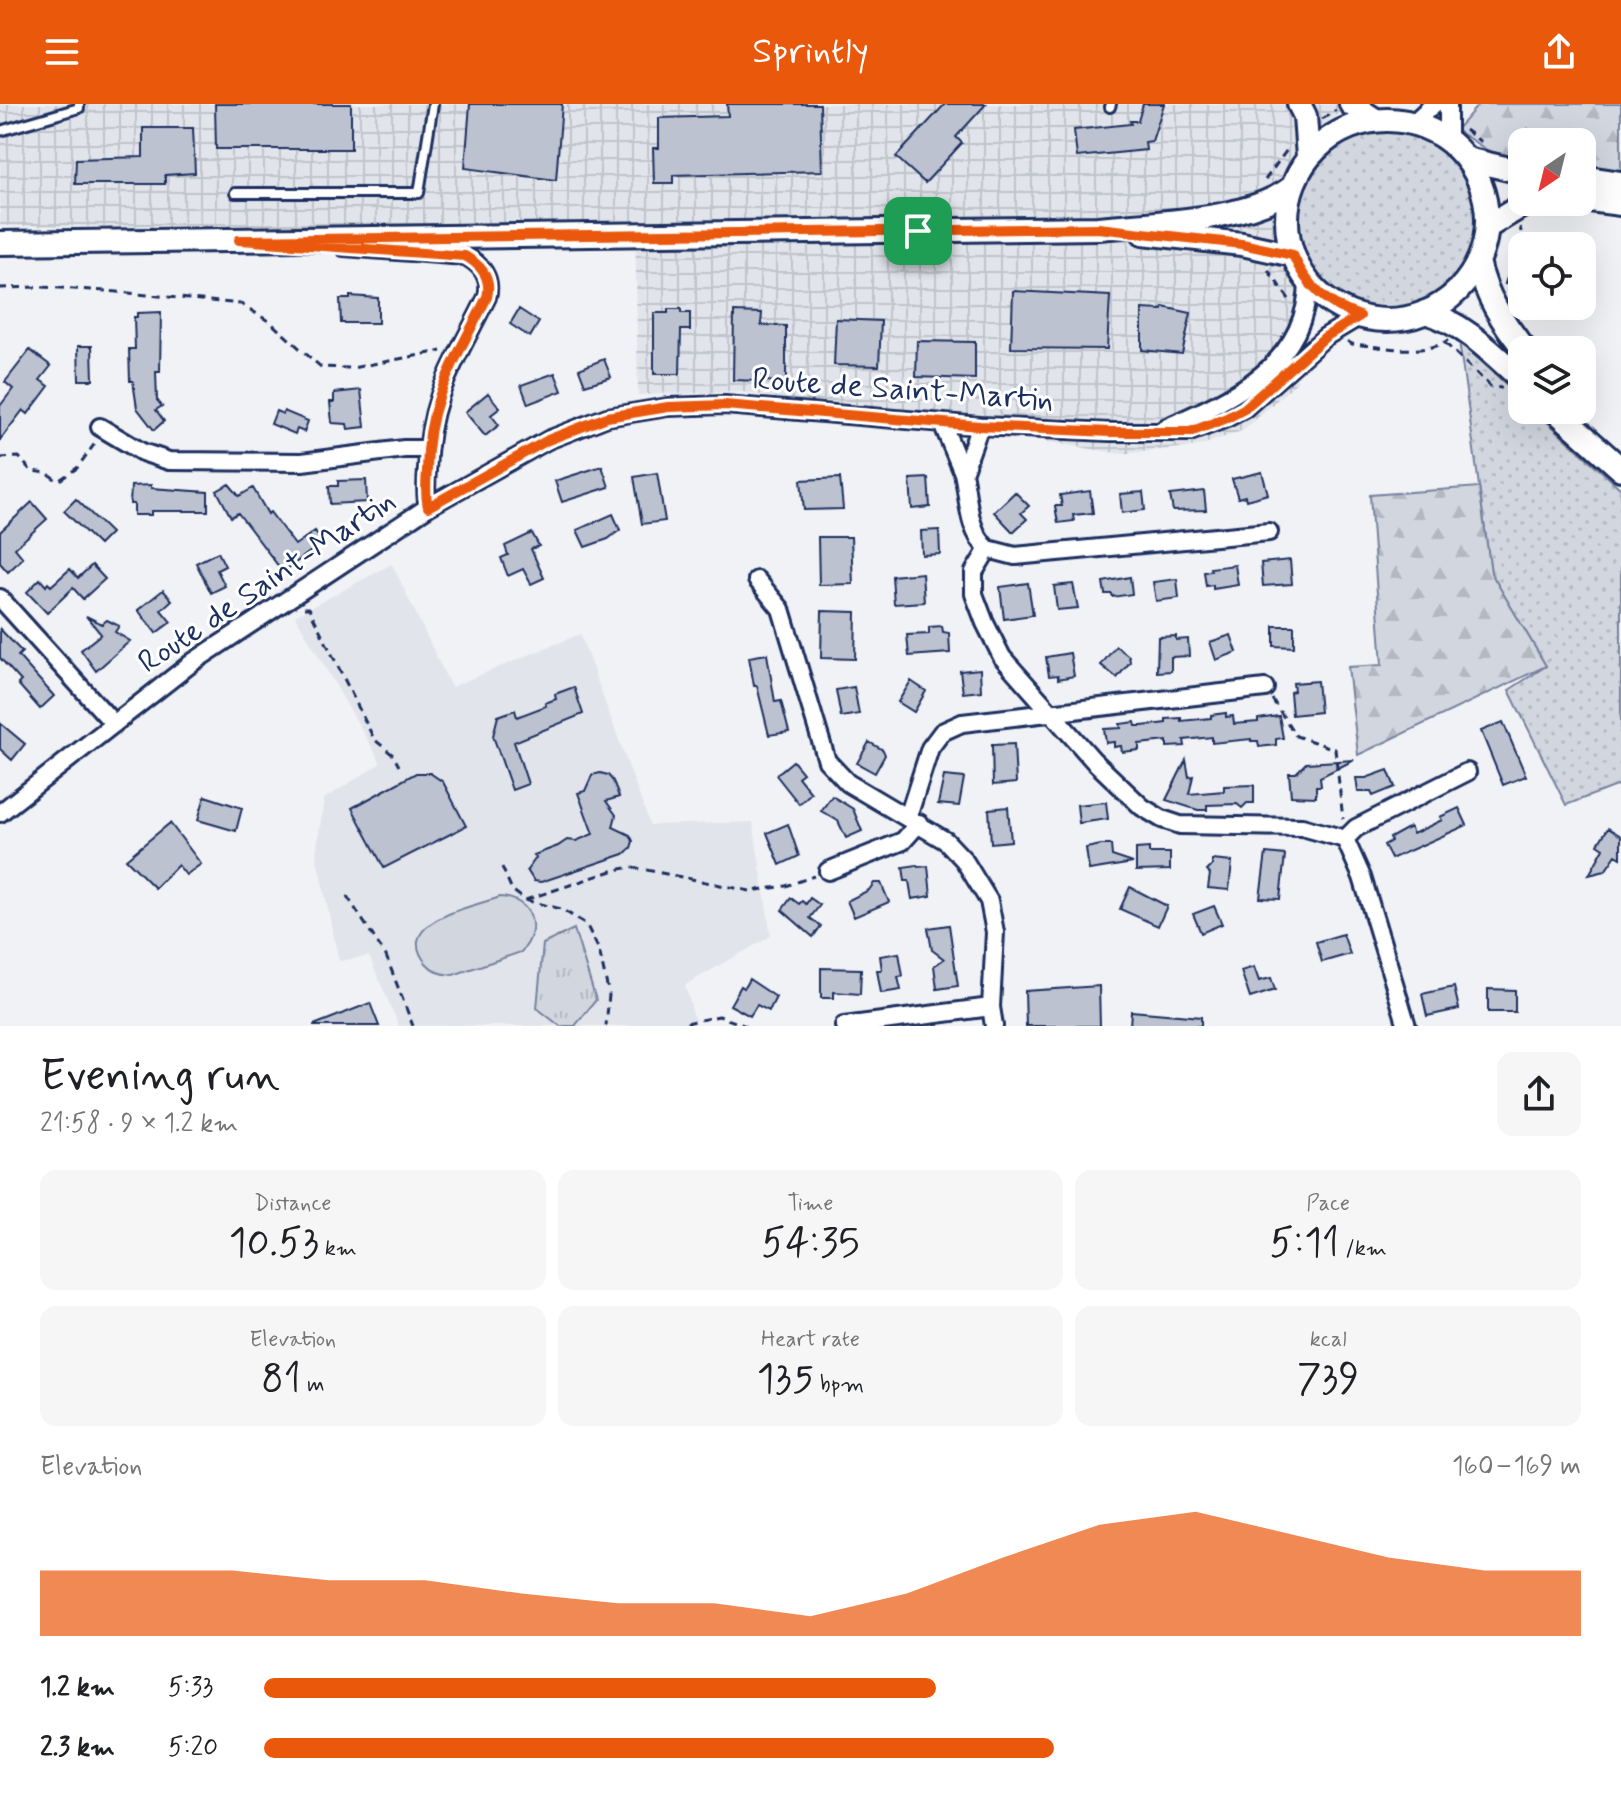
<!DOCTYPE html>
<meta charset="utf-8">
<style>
body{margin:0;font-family:Mynerve,sans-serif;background:#f6f6f6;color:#202124;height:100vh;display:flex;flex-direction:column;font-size:30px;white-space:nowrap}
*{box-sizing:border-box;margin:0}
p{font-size:26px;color:#757577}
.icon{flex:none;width:44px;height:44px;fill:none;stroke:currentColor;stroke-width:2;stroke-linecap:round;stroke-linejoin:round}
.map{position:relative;height:922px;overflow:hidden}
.side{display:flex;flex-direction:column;background:#fff;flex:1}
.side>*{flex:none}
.needle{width:52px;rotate:215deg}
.fabs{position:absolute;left:1508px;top:24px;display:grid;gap:16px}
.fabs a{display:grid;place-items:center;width:88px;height:88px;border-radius:16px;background:#fff;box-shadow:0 8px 32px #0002;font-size:40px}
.pin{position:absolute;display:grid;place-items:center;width:68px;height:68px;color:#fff;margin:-34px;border-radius:16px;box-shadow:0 4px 12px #0006}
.round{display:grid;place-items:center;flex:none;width:84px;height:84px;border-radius:16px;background:#f6f6f6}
.overview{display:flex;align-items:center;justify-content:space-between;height:136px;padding:0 40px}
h1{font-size:44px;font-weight:600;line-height:60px}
.stats{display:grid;grid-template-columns:repeat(3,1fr);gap:12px;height:136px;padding:8px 40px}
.stats div{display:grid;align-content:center;border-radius:16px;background:#f6f6f6;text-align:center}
.stats b{font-size:40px;font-weight:600}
.stats small{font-size:22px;font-weight:400}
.stats p{font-size:22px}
.chart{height:224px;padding:16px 40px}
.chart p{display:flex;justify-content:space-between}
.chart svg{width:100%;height:144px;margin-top:8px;fill:#ea580c;opacity:.7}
ul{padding:0 40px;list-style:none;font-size:26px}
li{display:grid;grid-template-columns:128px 96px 1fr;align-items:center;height:60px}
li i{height:20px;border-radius:10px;background:#ea580c}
header{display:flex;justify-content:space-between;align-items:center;height:104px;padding:0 40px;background:#ea580c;color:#fff;font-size:36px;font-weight:600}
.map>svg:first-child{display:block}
</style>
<header><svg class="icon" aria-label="menu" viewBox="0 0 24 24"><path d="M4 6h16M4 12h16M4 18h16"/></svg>Sprintly<svg class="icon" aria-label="share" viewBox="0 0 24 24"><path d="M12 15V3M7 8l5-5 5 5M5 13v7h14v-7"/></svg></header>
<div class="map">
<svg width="1621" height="922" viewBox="0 0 1621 922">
<defs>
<pattern id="industrial-grid" width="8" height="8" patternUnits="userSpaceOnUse" patternTransform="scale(2)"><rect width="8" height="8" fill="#e1e4ea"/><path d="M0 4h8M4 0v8" fill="none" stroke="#c0c4cb"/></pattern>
<pattern id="grass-dots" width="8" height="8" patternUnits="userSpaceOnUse" patternTransform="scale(2)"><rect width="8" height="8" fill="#d2d6df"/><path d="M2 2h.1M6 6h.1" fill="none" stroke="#b4b8c2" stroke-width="1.8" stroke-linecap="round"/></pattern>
<pattern id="forest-firs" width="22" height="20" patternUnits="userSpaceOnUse" patternTransform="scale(2)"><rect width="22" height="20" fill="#d2d6df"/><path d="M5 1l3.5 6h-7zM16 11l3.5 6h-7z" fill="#b4b8c2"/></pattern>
<pattern id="park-tufts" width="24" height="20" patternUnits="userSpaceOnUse" patternTransform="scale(2)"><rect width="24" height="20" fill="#d2d6df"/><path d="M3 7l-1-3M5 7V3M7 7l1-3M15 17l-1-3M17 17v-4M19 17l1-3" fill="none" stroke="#b4b8c2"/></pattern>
</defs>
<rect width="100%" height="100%" fill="#f1f2f5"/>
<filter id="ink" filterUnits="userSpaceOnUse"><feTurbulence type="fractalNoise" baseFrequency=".0125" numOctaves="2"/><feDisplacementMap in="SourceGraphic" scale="16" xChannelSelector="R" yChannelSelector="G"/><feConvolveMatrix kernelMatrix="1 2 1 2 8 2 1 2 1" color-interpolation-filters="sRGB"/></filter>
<g filter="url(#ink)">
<path fill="#e1e4ea" d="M392,460L451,583L580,530L650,721L753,718L771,832L685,881L695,918L676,922H399L369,852L339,857L316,750L324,695L381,659L295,512Z"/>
<path fill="url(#industrial-grid)" d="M0,0H1352L1296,42L1289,62L1276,79V134L1298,175V211L1275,247L1298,277L1244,326L1199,342L1122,350L742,288L638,291L635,116L346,124L0,122Z"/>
<path fill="url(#grass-dots)" stroke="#76829e" stroke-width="2" d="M1297 117a89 89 0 1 1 178 0a89 89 0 1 1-178 0Z
M1459,237L1522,295V306H1534L1621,385V680L1566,701L1509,586L1546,562L1491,469Z"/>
<path fill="url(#forest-firs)" stroke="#76829e" stroke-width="2" d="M1479,0H1621V73L1582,66V38H1522V57L1498,53L1456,26Z
M1479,383L1491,469L1546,562L1358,651L1348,563L1382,561L1370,391Z"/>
<path fill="url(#park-tufts)" stroke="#76829e" stroke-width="2" d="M574,825L596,896L575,922H560L537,904L543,840Z"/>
<path fill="#d2d6df" stroke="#76829e" stroke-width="2" d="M500,793C531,794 543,825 521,848L453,871C442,871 433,867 426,859C392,817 473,803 500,793Z"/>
<path fill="#bcc2d0" stroke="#1b2f5e" stroke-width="2" d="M215,0H351V45H216Z
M470,0H562L556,76L465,64Z
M727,0H820L822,67L673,71V79H654L653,44H659V14L728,12Z
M945,0H986L956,33L962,39L925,79L896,53Z
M1143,0H1164L1152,37L1145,38L1146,46L1077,53L1074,26L1131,20L1130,17H1138Z
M143,24H193L195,69L165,71V80H75L76,55L143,53Z
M1013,187L1110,192L1107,245L1011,244Z
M350,192L378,194V219H341L340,195H350Z
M1163,203L1191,209L1182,250L1142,246V205L1162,206Z
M519,205L539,218L530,233L510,220Z
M668,205H681V209H690V226H681L680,270H654V209H668Z
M161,208L160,268H156L157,296L162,302L156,306L164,317L154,326L137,304L133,277H130L129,245H135L134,213H137V209Z
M734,208L762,209L761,221L786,222V278L733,276Z
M836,215L881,217L879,262L834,261Z
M917,237L975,238V275L916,273Z
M78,242H92L93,276H79Z
M30,246L51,262L40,276L49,282L28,310L23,306L0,336V302L13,285L5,278Z
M604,255L611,273L585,281L579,265Z
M555,269L562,287L528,300L521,281Z
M361,286L365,323L348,325L347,320L332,319L330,298H334V289Z
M488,289L500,304L491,311L499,321L485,332L465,308Z
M276,307L283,310L284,307L308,317L304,328L297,325L295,330L271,320Z
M602,362L609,383L562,398L555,377Z
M1262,368L1268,390L1246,396L1245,392L1238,394L1232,375Z
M657,369L665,417L642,420L634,373Z
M840,374L843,405L804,406L801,376Z
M928,374L930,403L912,405L910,375Z
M366,376L367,398L330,400L329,382H338V377Z
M229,380L239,392L253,384L268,410L270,408L295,441L315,427L323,438L283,468L238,409L231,413L217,387Z
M151,381V384L208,388V407H151V411H134V400H130L131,382Z
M1090,387L1093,409L1073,411L1074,417L1058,419L1055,402H1062L1060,391Z
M1204,387L1206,406L1173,407L1170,391Z
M1015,388L1029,402L1021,409L1027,415L1013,428L994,408Z
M1143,388L1145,406L1122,409L1120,390Z
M76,395L111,429L99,441L64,407Z
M32,398L47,415L15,444L23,454L8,468L0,459V428Z
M613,410L620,426L608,435L585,443L577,426Z
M939,426L940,450L922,451L921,427Z
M532,429L539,442L531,445L544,474L531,480L523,465L508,472L501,454L508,451L505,442Z
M818,433H851L853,480L819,481Z
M218,448L225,462L217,466L225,482L211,489L196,459Z
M1290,456L1292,480L1263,482L1261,459Z
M92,461L105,475L83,495L73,484L47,509L27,488L40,475L46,482L48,479L51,482L70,465L78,474Z
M1235,461L1238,481L1213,485V481L1206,482L1204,468L1211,467L1210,464Z
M922,469L924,498L894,500L892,472Z
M1130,473L1132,490L1113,493L1112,490H1105L1103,478Z
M1177,475L1179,494L1156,497L1153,478Z
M1028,479L1033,511L1004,515L1000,483Z
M1073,480L1078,504L1057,506L1054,482Z
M163,486L172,496L161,506L171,518L156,529L138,506Z
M822,507L856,508L855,555L821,554Z
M86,512L102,520L107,516L119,522L115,528L130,537L96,567L81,546L101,530Z
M942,522L943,528L949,529L950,549L909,552L907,531L929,530V523Z
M1274,522H1294V543L1274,542Z
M0,525L22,548L18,552L54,592L40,605L18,580L21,577L0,554Z
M1231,531L1237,548L1216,556L1210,538Z
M1176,532V536L1188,535L1189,552L1171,553V567L1157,568L1158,533Z
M1116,542L1129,552L1130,558L1117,574L1101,561Z
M1070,549L1074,572L1058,575V571L1049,572L1046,553Z
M767,550L775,598L781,597L789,628L769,631L757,582H754L749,553Z
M980,565L981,587L963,589L960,567Z
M911,577L926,587L914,608L898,598Z
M1317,577L1320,608L1292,611L1290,588L1294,587L1293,579Z
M574,583L583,610L514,638L528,680L512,686L493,632L498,612L515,606L517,613L546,602L545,599L556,595L555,590Z
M854,583L859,610L841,613L836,586Z
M1226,609V613L1233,612L1234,620L1258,618V615L1279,612L1283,634L1276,635V641L1259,643L1258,637H1251V635L1212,639V633L1184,636L1185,642L1167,643V637L1139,640V646L1122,648L1121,642L1114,643V638L1106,639L1104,625L1121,624L1120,620L1135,618L1136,622H1142L1166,619V615L1181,614V617L1211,614V611Z
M1503,618L1526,672L1503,681L1481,627Z
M0,619L25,640L12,656L0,645Z
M869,638L883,646L885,651L875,669L857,659Z
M1014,640L1016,679L993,681L992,641Z
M1186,656L1189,673L1193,672L1189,690L1224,687V682L1254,681V699H1247L1242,704L1237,700L1207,701V706H1198L1166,696Z
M1354,656L1320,673L1321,682H1316V693L1291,692L1289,669H1296L1306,659Z
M793,657L803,669L798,673L811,689L799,700L776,671Z
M1388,666L1395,683L1373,692L1371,688H1358L1356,674H1366Z
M416,669H430L443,678L466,722L384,764L352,704Z
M600,669L608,671L613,677L619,693L606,697L616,711L613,723L630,731L633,737L631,744L624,750L541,778L534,777L527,766L536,754L534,751L558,742L567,736L576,737L593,730L578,689L585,687L592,671Z
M944,672L964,674L959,702L938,700Z
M205,692L242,704L236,727L198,716Z
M832,692L853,705L862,727L846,734L838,717L821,707Z
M1106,698L1108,715L1079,719L1077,701Z
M1008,703L1011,737L991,739L989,705Z
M1459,704L1467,721L1391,755L1384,741L1391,737L1390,734L1410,723L1413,730L1442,716L1440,713Z
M170,719L201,760L186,771L178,761L155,784L126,755Z
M788,720L799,752L780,761L767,729Z
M1608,724L1621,732V754L1616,751L1605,767L1589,771L1604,744L1598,740Z
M1101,741H1111L1112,752L1133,759L1089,766L1086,744Z
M1149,744V749H1170V766L1136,767V745Z
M1266,749L1285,751L1280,795L1260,794Z
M1212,756L1232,758L1229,786L1208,784L1210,770L1207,767L1212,762Z
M917,761L918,763L928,762L931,792L912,795L909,777H905L903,763Z
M874,779H881L889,798L854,813L847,797L869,786Z
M1130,783L1167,802L1158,822L1120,805Z
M791,794L799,800L802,797L806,800L810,794L820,801L810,814L821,822L813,833L782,806Z
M1214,802L1222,820L1201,829L1193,810Z
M949,821L958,882L937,885L934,862L944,855L932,846L928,824Z
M1343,830L1350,850L1322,858L1316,838Z
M899,849L903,872L898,873L901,886L881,889L877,866H882L880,852Z
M1254,863L1259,877L1271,874L1275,886L1250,894L1241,867Z
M821,864L861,865L860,890L834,888V894H821Z
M749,875L776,893L769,907L757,901L750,912L730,901L741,882L744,884Z
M1099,882L1100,922H1026L1025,887Z
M1454,883L1459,905L1427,912L1422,890Z
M1488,885L1515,886V908H1488Z
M370,899L379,922H314V921Z
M1131,907L1201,913V922H1130Z"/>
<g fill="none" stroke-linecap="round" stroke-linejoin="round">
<defs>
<path id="lane" d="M1110,3L1111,0
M0,27L79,4V0
M235,89H419L433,0"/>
<path id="street" d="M1413,19L1434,0
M1448,36V0
M344,143L465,152C481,160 492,174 487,193C456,257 429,290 427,366C426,378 425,391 428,403
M942,319L963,369L980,322
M100,323L142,348L169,357L302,358L404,345H427
M1165,324C1230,295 1307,262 1308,178
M963,369C969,395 967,426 988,445L974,468V490L985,519L1002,553L1093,656L1142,703L1162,715L1180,721L1302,723L1345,735L1362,773L1407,922
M988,445L1015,452L1269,428
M757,476L781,505L827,657L848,679L946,737L964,756L989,797L995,828L991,903L994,922
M0,494L114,620
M0,709L193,558L428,403L548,336L607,313L668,303L725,301L980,322L1110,328H1190L1227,314L1244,305L1325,233L1360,212
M908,713L930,644L942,628L962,619L1265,584
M1345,735L1356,724L1467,668
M828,767L903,737L919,719
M844,922L991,903"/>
<path id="secondary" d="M1299,0L1305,12L1308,53
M1351,0L1375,16
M1287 116a100 100 0 1 1 200 0a100 100 0 1 1-200 0Z
M1466,55L1522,68
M1582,73L1621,79
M1582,95L1621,100
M1487,123L1528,98
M1143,129L1242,140L1293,151
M0,139L1098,124C1154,118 1246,118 1291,84
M1478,157C1485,191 1503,219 1525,246
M1425,208C1464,219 1493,250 1522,276
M1555,306L1621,365"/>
</defs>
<use href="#lane" stroke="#1b2f5e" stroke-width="14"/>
<use href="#street" stroke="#1b2f5e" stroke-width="22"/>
<use href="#secondary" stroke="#1b2f5e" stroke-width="28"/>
<path stroke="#1b2f5e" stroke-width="3" stroke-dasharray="8 6" stroke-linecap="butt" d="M1322,15L1336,6
M1465,26L1481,38
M1265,76L1289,43
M1268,166L1291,198
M1505,181L1522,132L1520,123
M0,184L43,183L107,187L241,200L270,218L321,263L352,264L441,247
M1347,237L1352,240C1380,242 1423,253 1448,236
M1445,239L1491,283L1502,284
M0,354L19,353L31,367L47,369L58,377L77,364L96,338
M304,504H309L374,635L393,651L399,662
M1272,595L1296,632L1335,645L1343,715
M502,763L512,786L525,796L615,766L632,763L750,787L786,782L814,772
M347,792L386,852L413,922
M525,796L561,805L586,820L599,846L609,891L606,922
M673,922L719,912L746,922"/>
<use href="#lane" stroke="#fff" stroke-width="8"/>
<use href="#street" stroke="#fff" stroke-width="16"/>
<use href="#secondary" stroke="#fff" stroke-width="22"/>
</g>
</g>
<g fill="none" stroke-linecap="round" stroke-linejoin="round" filter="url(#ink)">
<defs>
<path id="route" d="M1098,124L1242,140L1293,151C1306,182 1328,202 1360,212L1325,233L1244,305L1227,314L1190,328H1110L980,322L725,301L668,303L607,313L548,336L428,403C425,391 426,378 427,366C428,291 456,257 487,193C492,174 481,161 465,152L239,136Z"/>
</defs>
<use href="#route" stroke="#fff" stroke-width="16"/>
<use href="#route" stroke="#ea580c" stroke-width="10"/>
</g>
<g text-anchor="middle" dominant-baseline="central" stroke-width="6" stroke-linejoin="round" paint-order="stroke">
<g font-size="32" fill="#1b2f5e" stroke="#fff">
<text transform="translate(903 286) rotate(4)">Route de Saint-Martin</text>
<text transform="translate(267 478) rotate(-34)">Route de Saint-Martin</text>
</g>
</g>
</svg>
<div class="fabs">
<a><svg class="needle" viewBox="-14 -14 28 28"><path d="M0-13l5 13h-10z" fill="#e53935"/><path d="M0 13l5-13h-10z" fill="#757577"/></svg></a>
<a><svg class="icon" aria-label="locate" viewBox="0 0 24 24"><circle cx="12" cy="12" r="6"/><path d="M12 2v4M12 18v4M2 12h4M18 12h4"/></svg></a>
<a><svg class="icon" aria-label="layers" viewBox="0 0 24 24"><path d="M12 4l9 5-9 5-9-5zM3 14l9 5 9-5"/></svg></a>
</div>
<div class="pin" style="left:918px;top:127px;background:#1e9e55"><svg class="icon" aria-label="arrive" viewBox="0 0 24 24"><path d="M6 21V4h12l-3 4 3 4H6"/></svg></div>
</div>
<section class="side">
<div class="overview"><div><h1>Evening run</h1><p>21:58 · 9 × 1.2 km</p></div><a class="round"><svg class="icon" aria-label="share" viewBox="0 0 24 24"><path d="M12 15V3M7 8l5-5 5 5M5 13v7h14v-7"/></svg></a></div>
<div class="stats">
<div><p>Distance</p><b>10.53<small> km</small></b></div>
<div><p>Time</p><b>54:35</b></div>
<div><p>Pace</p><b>5:11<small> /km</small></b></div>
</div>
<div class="stats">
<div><p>Elevation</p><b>81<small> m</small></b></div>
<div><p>Heart rate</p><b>135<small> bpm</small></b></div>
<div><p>kcal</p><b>739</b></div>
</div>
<div class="chart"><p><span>Elevation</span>160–169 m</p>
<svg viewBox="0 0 160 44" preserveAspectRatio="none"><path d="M0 44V24L10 24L20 24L30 27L40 27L50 31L60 34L70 34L80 38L90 31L100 20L110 10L120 6L130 13L140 20L150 24L160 24V44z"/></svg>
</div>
<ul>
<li><b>1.2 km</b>5:33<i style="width:51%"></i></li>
<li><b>2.3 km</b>5:20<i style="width:60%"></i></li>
</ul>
</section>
